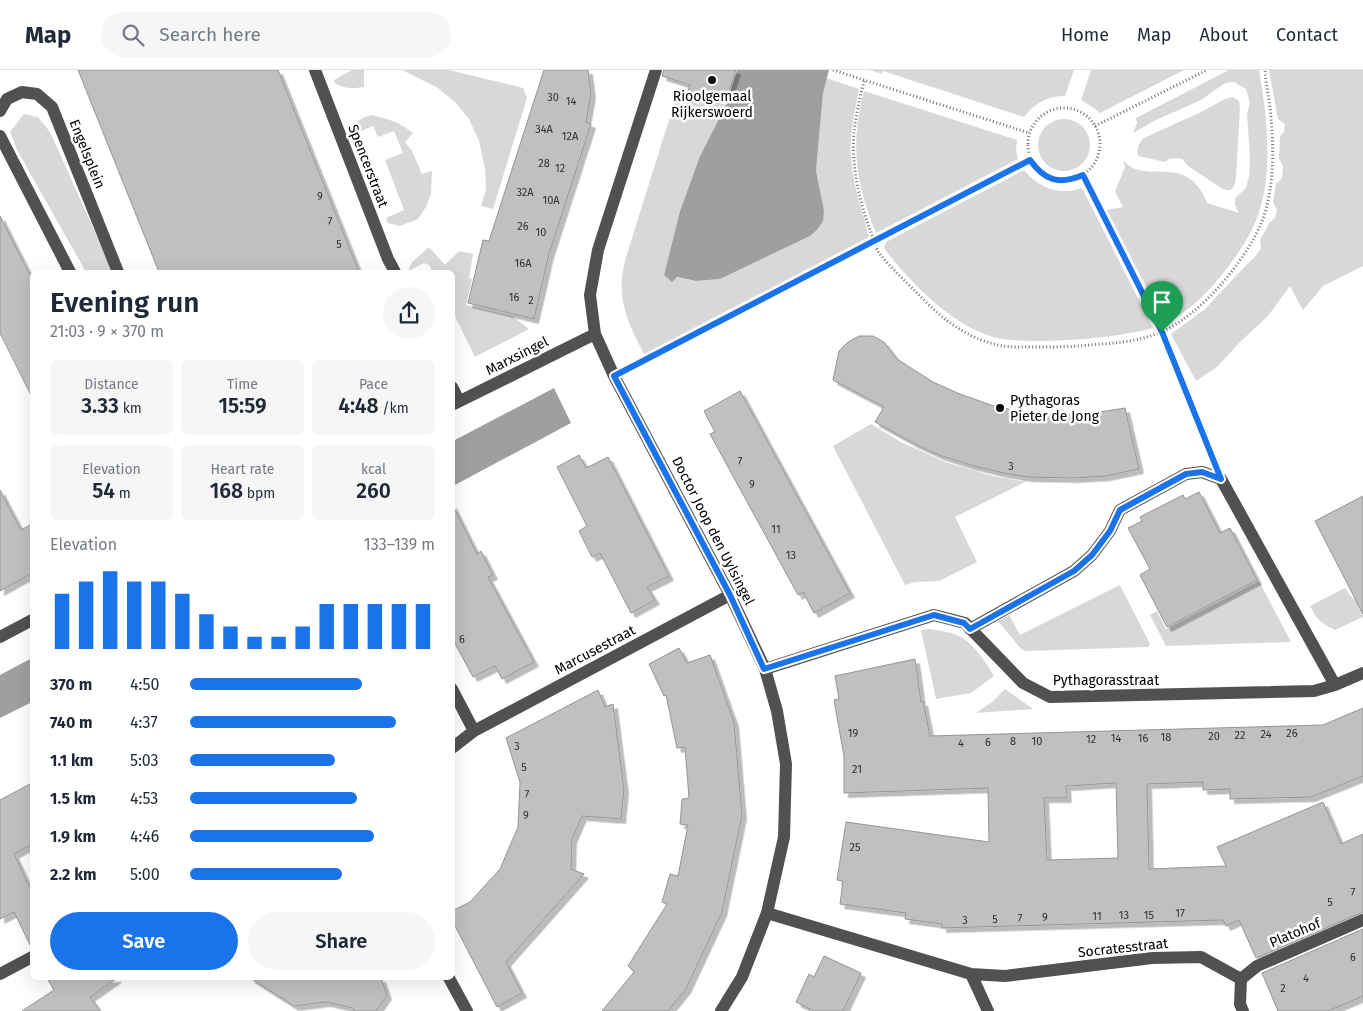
<!DOCTYPE html>
<meta charset="utf-8">
<style>
body{margin:0;font-family:"Fira Sans",sans-serif;background:#f6f6f7;color:#1f2937;height:100vh;display:flex;flex-direction:column;font-size:19px;white-space:nowrap}
*{box-sizing:border-box;margin:0}
p{font-size:16px;color:#747a83}
.icon{flex:none;width:28px;height:28px;fill:none;stroke:currentColor;stroke-width:2;stroke-linecap:round;stroke-linejoin:round}
.map{position:relative;flex:1;overflow:hidden}
.sheet{position:absolute;left:30px;top:200px;width:425px;height:710px;display:flex;flex-direction:column;background:#fff;border-radius:8px;box-shadow:0 5px 20px #0002}
.sheet>*{flex:none}
.pin{position:absolute;display:grid;place-items:center;width:42px;height:42px;color:#fff;margin:-51px -21px;border-radius:50% 50% 50% 0;rotate:-45deg;box-shadow:0 0 5px #0007}
.pin .icon{rotate:45deg}
.round{display:grid;place-items:center;flex:none;width:52px;height:52px;border-radius:26px;background:#f6f6f7}
.headline{display:flex;align-items:center;justify-content:space-between;height:85px;padding:0 20px}
h1{font-size:28px;font-weight:600;line-height:38px}
.figures{display:grid;grid-template-columns:repeat(3,1fr);gap:8px;height:85px;padding:5px 20px}
.figures div{display:grid;align-content:center;border-radius:8px;background:#f6f6f7;text-align:center}
.figures b{font-size:21px;font-weight:600}
.figures small{font-size:14px;font-weight:400}
.figures p{font-size:14px}
.chart{height:140px;padding:10px 20px}
.chart p{display:flex;justify-content:space-between}
.chart svg{width:100%;height:90px;margin-top:5px;stroke:#1a73e8;stroke-width:6}
.button{display:flex;gap:10px;margin-top:auto;padding:10px 20px}
.button a{flex:1;height:58px;border-radius:30px;background:#1a73e8;color:#fff;font-size:20px;font-weight:600;line-height:58px;text-align:center}
.button a+a{background:#f6f6f7;color:#1f2937}
ul{padding:0 20px;list-style:none;font-size:16px}
li{display:grid;grid-template-columns:80px 60px 1fr;align-items:center;height:38px}
li i{height:12px;border-radius:6px;background:#1a73e8}
header{display:flex;align-items:center;gap:30px;box-sizing:border-box;height:70px;padding:0 25px;background:#fff;border-bottom:1px solid #e0e1e3}
header strong{font-size:24px}
nav{display:flex;gap:28px;margin-inline-start:auto;font-size:18px}
.search{width:350px;height:45px;background:#f6f6f7;display:flex;align-items:center;gap:12px;box-sizing:border-box;padding:0 18px;border-radius:28px;color:#747a83;font-size:19px}
.map>svg:first-child{display:block}
</style>
<header>
<strong>Map</strong>
<div class="search"><svg class="icon" aria-label="search" viewBox="0 0 24 24"><circle cx="10" cy="10" r="6"/><path d="M15 15l6 6"/></svg>Search here</div>
<nav><a>Home</a><a>Map</a><a>About</a><a>Contact</a></nav>
</header>
<div class="map">
<svg width="1363" height="941" viewBox="0 0 1363 941">
<defs>
<filter id="shadow"><feDropShadow dx="4.5" dy="4.5" stdDeviation="0" flood-color="#0004"/></filter>
</defs>
<rect width="100%" height="100%" fill="#fff"/>
<path fill="#d8d8d8" d="M352,0H364V17C352,19 345,19 335,13L334,10Z
M404,0H449L523,18L527,28L493,139L481,136L486,120L485,98L479,71L469,49L455,32L438,18L404,1Z
M869,0H1074L1065,26C1048,26 1035,33 1024,47L883,1L882,4Z
M1091,0H1184L1100,43L1094,38L1081,30Z
M1229,0H1259C1267,46 1274,103 1257,148C1249,169 1234,190 1220,207C1205,226 1186,243 1165,254L1107,140L1123,137L1115,121L1125,97L1123,90C1144,117 1187,80 1207,133L1239,143L1235,135V128L1246,118L1249,106L1250,89L1247,43L1250,33L1246,19L1234,12L1225,13L1201,30L1156,50L1133,63L1137,53L1136,48Z
M1269,0H1363V196L1323,216L1303,240L1290,216L1268,246L1240,272L1217,297L1196,311L1171,264L1205,239L1250,191L1254,188L1261,178L1260,170L1270,152L1275,148L1277,140L1273,132L1276,114L1282,108L1283,96L1279,89L1280,66L1284,62L1285,54L1278,49Z
M826,8L859,19C855,41 849,65 851,88C853,116 862,140 869,167L644,284C631,259 619,236 622,207C623,199 625,192 627,184L679,18L726,35L700,86L680,141L664,205L696,211L720,209L810,166L817,160L824,140L816,101L823,23Z
M864,21L1017,70L1016,80L1018,89L876,163C855,112 850,75 864,21Z
M1233,27L1239,31L1240,39L1236,108C1234,119 1232,123 1221,118L1188,96L1182,89L1174,88L1169,89L1165,92L1138,86C1136,80 1139,72 1144,68L1201,42L1225,29Z
M24,44L38,47L50,62L113,202H86L17,80L10,62Z
M371,45C389,49 399,52 413,63L405,72L412,81L422,104L432,101L431,124L426,137L418,149L400,156L388,153L386,148L404,140L385,90L403,83L394,61L378,67L373,56L351,65L350,62C355,52 361,48 371,45Z
M1038 75a26 26 0 1 1 52 0a26 26 0 1 1-52 0Z
M1024,100C1039,118 1059,126 1082,118L1153,258C1126,265 1099,268 1070,270C1048,271 1025,272 1002,269C957,261 914,216 886,181L884,177L886,172Z
M429,177L445,195L459,181L473,184L469,208L472,209L466,235L512,246L529,259L475,287L453,242L452,202H433L429,195L424,193L408,201L412,192Z
M871,354L901,372L945,392L993,406L1020,411H1027L955,447L977,492L939,511L916,512L905,515L833,376Z
M1259,511L1291,572L1166,576L1150,545L1157,541L1166,559Z
M1120,515L1150,574L1148,577L1026,581L1021,579L998,551L1009,545L1020,565Z
M1345,518L1353,529L1363,524V547L1335,560C1321,553 1317,550 1310,536Z
M931,559C941,561 952,562 961,567C975,575 986,593 994,606L971,623L936,629L921,560Z
M1005,619L1033,639L976,643L992,632Z"/>
<path fill="#9f9f9f" d="M737,0H829L823,23L816,101L824,140L823,151L817,160L810,166L720,209L696,211L677,207L672,212L664,205L680,141L700,86L726,35Z
M554,318L571,353L453,416V371Z
M32,588V632L0,648V605Z"/>
<path fill="#c0c0c0" stroke="#959595" fill-rule="evenodd" filter="url(#shadow)" d="M78,0H278L359,202H159Z
M544,0H588L591,24L586,52L591,54L549,184L534,249L468,233L483,170L489,171Z
M664,0H736L727,28L714,23V29L688,21L690,15L662,6Z
M0,146L32,209V327L0,263Z
M859,266H873L884,272L897,289L933,312L960,324L991,335L1017,341L1045,344L1072,345L1100,342L1125,338L1139,399L1106,406L1073,408L1027,407L1003,403L970,395L939,385L915,374L875,352L884,337L833,310L839,281L848,272Z
M740,321L850,523L814,543L803,522L798,525L710,364L715,362L704,341Z
M579,385L586,398L608,387L669,506L647,517L655,530L631,543L600,483L592,487L579,461L587,456L557,397Z
M0,420L21,460L32,454V503L0,521Z
M1199,422L1220,463L1230,458L1257,510L1167,557L1140,505L1150,499L1128,458L1142,451L1140,447L1183,425L1185,429Z
M1363,426V544L1315,451Z
M452,434L477,484L481,481L493,505L488,507L534,592L502,609L495,596L473,607L452,568Z
M679,578L687,593L710,585L734,652L742,745L722,842L686,919L668,941H602L634,902L628,896L667,834L662,832L670,804L678,806L688,755L680,754L682,729L689,728L685,677L677,678L666,625L664,626L649,594Z
M915,589L921,632L923,631L930,666L1323,655L1363,638V706L1311,727L1230,729V719L1203,720V712L1147,714L1149,799L1226,796L1217,777L1323,732L1341,774L1363,764V842L1256,888L1239,850L1226,856L1223,850L942,858V854L905,849L906,843L840,834L843,811L837,810L846,752L989,772L988,718L844,723V686L834,630L839,629L835,606ZM1116,713L1118,788L1047,790L1044,728H1067L1066,716Z
M598,620L605,637L613,634L624,719L621,749L582,746L572,769L571,799L584,804L506,892L522,923L497,937L452,850V841L470,832L500,799L518,757L520,712L506,668Z
M32,713V774L14,784L32,822V879L14,842L0,849V730Z
M1363,859V926L1328,941H1278L1262,903Z
M824,886L861,903L843,941H814L796,932L809,904L814,907Z
M47,908H117L90,927L100,941H22L54,920Z
M250,908H381L387,925L376,941H354L353,938L326,932L294,936Z"/>
<g fill="none" stroke-linecap="round" stroke-linejoin="round">
<path stroke="#737373" stroke-width="3" stroke-dasharray="1 2.5" stroke-linecap="butt" d="M833,0L1029,63
M864,11C860,27 856,45 854,62C851,94 859,130 870,160C873,167 875,177 879,183C889,196 906,212 918,224C939,246 963,266 994,274C1008,278 1023,277 1038,277C1055,277 1073,277 1090,275C1114,273 1139,272 1161,262C1201,245 1246,191 1262,151C1274,121 1274,80 1271,48C1270,32 1266,16 1265,0
M1028 74a36 36 0 1 1 72 0a36 36 0 1 1-72 0Z
M1095,56L1207,0
M1083,105L1162,262L1210,381
M634,296L1030,90"/>
<path stroke="#515151" stroke-width="12" d="M315,0L388,189L395,202
M656,0L598,180L590,225L595,264L614,306L730,525L765,599L777,641L786,694L784,767L767,843L742,907L721,941
M0,41L7,29L22,22L37,24L52,37L118,202
M0,66L70,202
M452,317L459,331
M452,335L595,264
M970,559L1074,501L1092,485L1110,461L1120,440L1186,404L1202,402L1221,409L1335,615
M0,567L32,550
M765,599L934,545L965,553L1023,613L1050,627L1314,621L1335,615L1363,603
M452,619L474,661
M452,678L474,661L730,525
M767,843L971,904L1005,906L1152,888L1201,887L1241,909L1240,934L1243,941
M0,904L32,887
M971,904L988,941
M449,908L467,941
M1241,909L1257,896L1363,850"/>
</g>
<g fill="none" stroke-linecap="round" stroke-linejoin="round">
<defs>
<path id="route" d="M1030,90C1045,111 1059,115 1083,105L1162,262L1221,409L1202,402L1186,404L1120,440L1110,461L1092,485L1074,501L970,559L964,553L934,545L764,599L730,525L614,306Z"/>
</defs>
<use href="#route" stroke="#fff" stroke-width="10"/>
<use href="#route" stroke="#1a73e8" stroke-width="6"/>
</g>
<g fill="#000" stroke="#fff" stroke-width="2">
<circle cx="712" cy="10" r="5"/>
<circle cx="1000" cy="338" r="5"/>
</g>
<g text-anchor="middle" dominant-baseline="central" stroke-width="5" stroke-linejoin="round" paint-order="stroke">
<g font-size="11" fill="#303030">
<text x="553" y="27">30</text>
<text x="571" y="31">14</text>
<text x="544" y="59">34A</text>
<text x="570" y="66">12A</text>
<text x="544" y="93">28</text>
<text x="560" y="98">12</text>
<text x="525" y="122">32A</text>
<text x="320" y="126">9</text>
<text x="551" y="130">10A</text>
<text x="330" y="151">7</text>
<text x="523" y="156">26</text>
<text x="541" y="162">10</text>
<text x="339" y="174">5</text>
<text x="523" y="193">16A</text>
<text x="514" y="227">16</text>
<text x="531" y="230">2</text>
<text x="740" y="391">7</text>
<text x="1011" y="396">3</text>
<text x="752" y="414">9</text>
<text x="776" y="459">11</text>
<text x="791" y="485">13</text>
<text x="462" y="569">6</text>
<text x="853" y="663">19</text>
<text x="1292" y="663">26</text>
<text x="1266" y="664">24</text>
<text x="1240" y="665">22</text>
<text x="1214" y="666">20</text>
<text x="1166" y="667">18</text>
<text x="1116" y="668">14</text>
<text x="1143" y="668">16</text>
<text x="1091" y="669">12</text>
<text x="1013" y="671">8</text>
<text x="1037" y="671">10</text>
<text x="988" y="672">6</text>
<text x="961" y="673">4</text>
<text x="517" y="676">3</text>
<text x="524" y="697">5</text>
<text x="857" y="699">21</text>
<text x="527" y="724">7</text>
<text x="526" y="745">9</text>
<text x="855" y="777">25</text>
<text x="1353" y="822">7</text>
<text x="1330" y="832">5</text>
<text x="1180" y="843">17</text>
<text x="1124" y="845">13</text>
<text x="1149" y="845">15</text>
<text x="1097" y="846">11</text>
<text x="1045" y="847">9</text>
<text x="1020" y="848">7</text>
<text x="995" y="849">5</text>
<text x="965" y="850">3</text>
<text x="1353" y="887">6</text>
<text x="1306" y="908">4</text>
<text x="1283" y="918">2</text>
</g>
<g font-size="14" fill="#000" stroke="#fff">
<text x="712" y="26">Rioolgemaal<tspan x="712" dy="16">Rijkerswoerd</tspan></text>
<text x="1010" y="330" text-anchor="start">Pythagoras<tspan x="1010" dy="16">Pieter de Jong</tspan></text>
</g>
<g font-size="14" fill="#000" stroke="#fff">
<text transform="translate(87 84) rotate(68)">Engelsplein</text>
<text transform="translate(368 96) rotate(69)">Spencerstraat</text>
<text transform="translate(517 286) rotate(-27)">Marxsingel</text>
<text transform="translate(713 461) rotate(63)">Doctor Joop den Uylsingel</text>
<text transform="translate(595 580) rotate(-28)">Marcusestraat</text>
<text x="1106" y="610">Pythagorasstraat</text>
<text transform="translate(1295 863) rotate(-23)">Platohof</text>
<text transform="translate(1123 878) rotate(-6)">Socratesstraat</text>
</g>
</g>
</svg>
<div class="pin" style="left:1162px;top:262px;background:#1e9e55"><svg class="icon" aria-label="arrive" viewBox="0 0 24 24"><path d="M6 21V4h12l-3 4 3 4H6"/></svg></div>
<section class="sheet">
<div class="headline"><div><h1>Evening run</h1><p>21:03 · 9 × 370 m</p></div><a class="round"><svg class="icon" aria-label="share" viewBox="0 0 24 24"><path d="M12 15V3M7 8l5-5 5 5M5 13v7h14v-7"/></svg></a></div>
<div class="figures">
<div><p>Distance</p><b>3.33<small> km</small></b></div>
<div><p>Time</p><b>15:59</b></div>
<div><p>Pace</p><b>4:48<small> /km</small></b></div>
</div>
<div class="figures">
<div><p>Elevation</p><b>54<small> m</small></b></div>
<div><p>Heart rate</p><b>168<small> bpm</small></b></div>
<div><p>kcal</p><b>260</b></div>
</div>
<div class="chart"><p><span>Elevation</span>133–139 m</p>
<svg viewBox="0 0 160 44" preserveAspectRatio="none"><path d="M5 44V17M15 44V11M25 44V6M35 44V11M45 44V11M55 44V17M65 44V27M75 44V33M85 44V38M95 44V38M105 44V33M115 44V22M125 44V22M135 44V22M145 44V22M155 44V22"/></svg>
</div>
<ul>
<li><b>370 m</b>4:50<i style="width:70%"></i></li>
<li><b>740 m</b>4:37<i style="width:84%"></i></li>
<li><b>1.1 km</b>5:03<i style="width:59%"></i></li>
<li><b>1.5 km</b>4:53<i style="width:68%"></i></li>
<li><b>1.9 km</b>4:46<i style="width:75%"></i></li>
<li><b>2.2 km</b>5:00<i style="width:62%"></i></li>
</ul>
<div class="button"><a>Save</a><a>Share</a></div>
</section>
</div>
